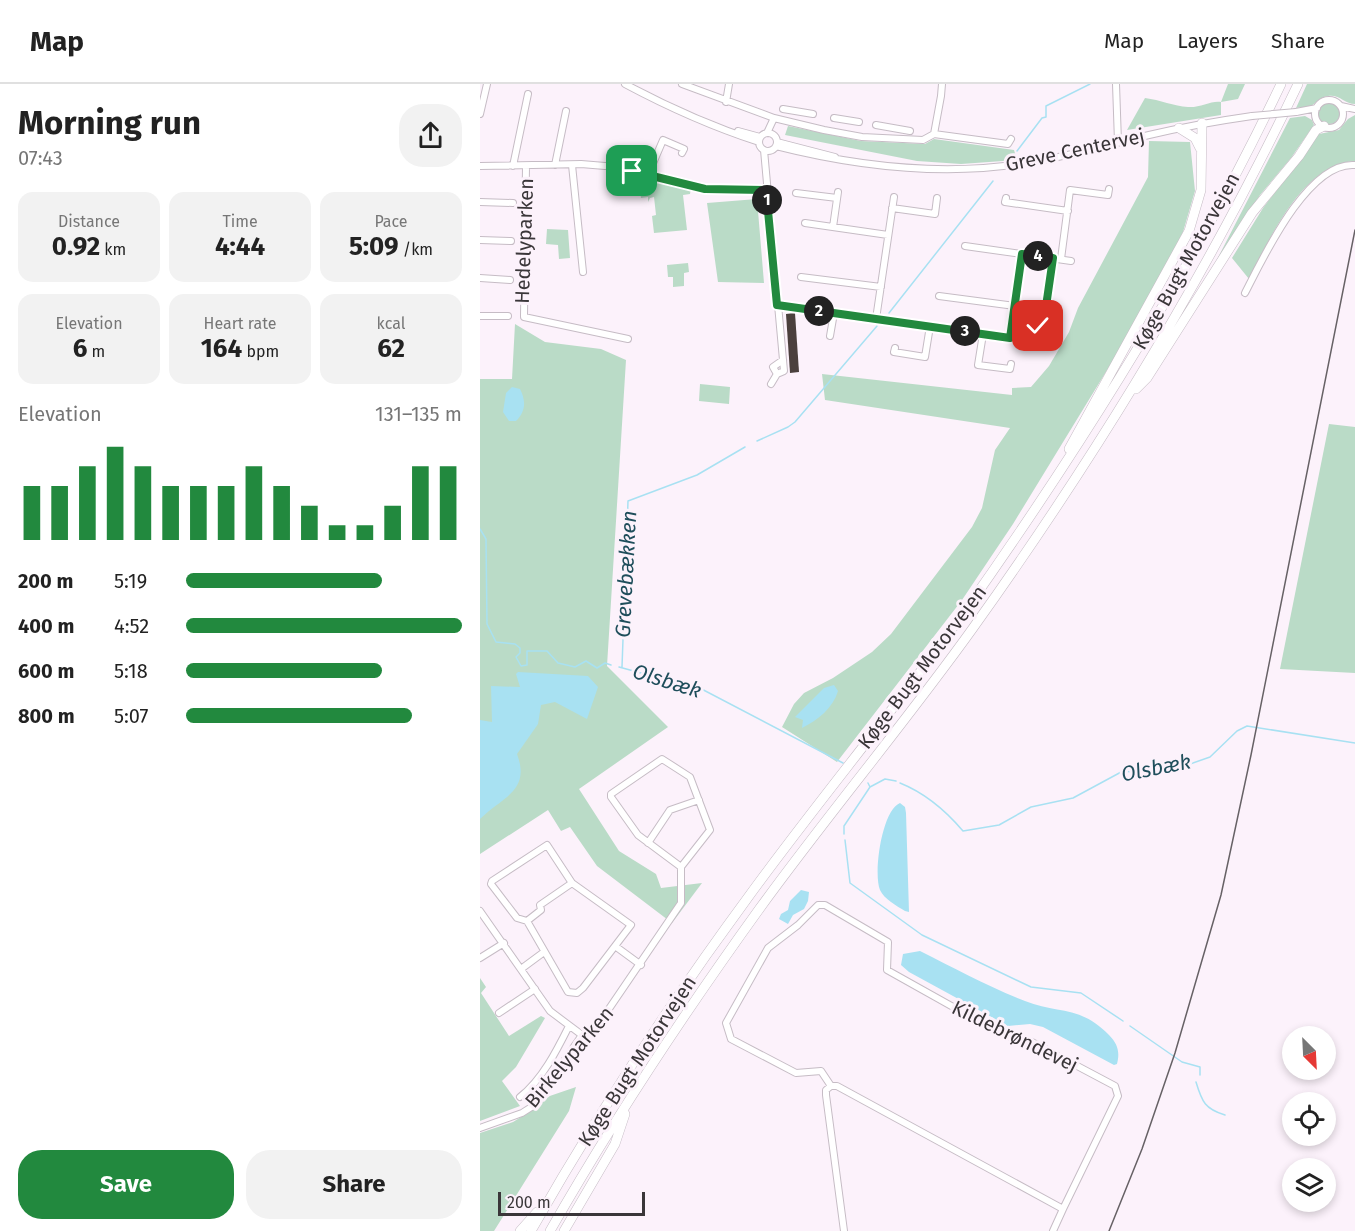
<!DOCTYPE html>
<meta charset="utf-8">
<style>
body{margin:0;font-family:"Fira Sans",sans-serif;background:#f2f2f2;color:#222;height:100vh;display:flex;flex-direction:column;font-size:22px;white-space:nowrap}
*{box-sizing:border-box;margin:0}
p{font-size:20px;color:#767676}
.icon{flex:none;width:33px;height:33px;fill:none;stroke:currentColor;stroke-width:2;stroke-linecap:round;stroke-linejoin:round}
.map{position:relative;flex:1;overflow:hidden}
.panel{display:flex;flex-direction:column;background:#fff;width:480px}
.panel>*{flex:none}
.needle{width:39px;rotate:156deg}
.controls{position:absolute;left:802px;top:942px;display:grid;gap:12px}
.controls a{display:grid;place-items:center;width:54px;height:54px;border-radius:50%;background:#fff;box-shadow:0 3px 9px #0003;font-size:30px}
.scale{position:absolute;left:18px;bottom:15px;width:147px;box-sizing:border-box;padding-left:6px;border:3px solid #3a3639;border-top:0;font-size:16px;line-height:21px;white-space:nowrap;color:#3a3639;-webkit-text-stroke:4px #fcf2fb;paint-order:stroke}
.pin{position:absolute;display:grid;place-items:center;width:51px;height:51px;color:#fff;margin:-26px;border-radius:12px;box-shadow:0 3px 9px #0006}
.km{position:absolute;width:30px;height:30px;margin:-15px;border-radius:50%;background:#222;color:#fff;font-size:16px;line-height:30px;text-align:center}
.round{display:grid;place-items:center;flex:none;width:63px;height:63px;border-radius:24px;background:#f2f2f2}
.head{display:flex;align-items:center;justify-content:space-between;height:102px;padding:0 18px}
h1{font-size:33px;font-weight:700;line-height:45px}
.figures{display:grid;grid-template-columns:repeat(3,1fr);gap:9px;height:102px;padding:6px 18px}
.figures div{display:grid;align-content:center;border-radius:15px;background:#f2f2f2;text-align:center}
.figures b{font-size:26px;font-weight:700}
.figures small{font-size:16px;font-weight:400}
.figures p{font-size:16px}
.chart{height:168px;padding:12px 18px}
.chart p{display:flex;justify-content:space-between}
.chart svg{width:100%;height:108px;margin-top:6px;stroke:#22893e;stroke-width:6}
.cta{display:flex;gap:12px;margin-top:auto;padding:12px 18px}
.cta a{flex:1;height:69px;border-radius:24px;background:#22893e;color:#fff;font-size:24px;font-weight:700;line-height:69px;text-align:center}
.cta a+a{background:#f2f2f2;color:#222}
ul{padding:0 18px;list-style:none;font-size:20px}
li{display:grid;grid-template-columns:96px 72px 1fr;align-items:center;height:45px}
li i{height:15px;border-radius:8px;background:#22893e}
header{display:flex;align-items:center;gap:36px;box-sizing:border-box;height:84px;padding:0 30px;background:#fff;border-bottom:2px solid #e0e0e0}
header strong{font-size:28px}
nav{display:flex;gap:33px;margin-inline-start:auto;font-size:21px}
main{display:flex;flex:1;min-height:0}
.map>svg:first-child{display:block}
</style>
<header>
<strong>Map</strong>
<nav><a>Map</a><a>Layers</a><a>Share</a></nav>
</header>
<main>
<section class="panel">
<div class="head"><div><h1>Morning run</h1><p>07:43</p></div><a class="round"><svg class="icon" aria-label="share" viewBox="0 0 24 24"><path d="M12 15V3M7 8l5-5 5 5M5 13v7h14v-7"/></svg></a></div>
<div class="figures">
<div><p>Distance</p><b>0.92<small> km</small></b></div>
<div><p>Time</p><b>4:44</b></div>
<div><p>Pace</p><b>5:09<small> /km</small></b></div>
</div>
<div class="figures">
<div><p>Elevation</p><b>6<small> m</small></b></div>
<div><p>Heart rate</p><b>164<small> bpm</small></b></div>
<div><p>kcal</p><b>62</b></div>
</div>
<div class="chart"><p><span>Elevation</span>131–135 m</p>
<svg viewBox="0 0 160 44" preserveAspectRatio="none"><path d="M5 44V22M15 44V22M25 44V14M35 44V6M45 44V14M55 44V22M65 44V22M75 44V22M85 44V14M95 44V22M105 44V30M115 44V38M125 44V38M135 44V30M145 44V14M155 44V14"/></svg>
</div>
<ul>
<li><b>200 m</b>5:19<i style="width:71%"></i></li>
<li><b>400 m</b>4:52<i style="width:100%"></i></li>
<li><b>600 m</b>5:18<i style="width:71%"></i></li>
<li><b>800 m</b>5:07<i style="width:82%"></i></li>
</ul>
<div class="cta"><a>Save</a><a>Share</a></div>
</section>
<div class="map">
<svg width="875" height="1147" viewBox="0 0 875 1147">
<rect width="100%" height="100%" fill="#fcf2fb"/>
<path fill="#badbc7" d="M748,0H765L758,15L741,18V31L647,46L665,14C680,16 694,22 708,23C720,24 732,16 741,18Z
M827,0H875V20C865,20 859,10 848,12C840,13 837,18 831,22C827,24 820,23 816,24Z
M838 29a11 11 0 1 1 22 0a11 11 0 1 1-22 0Z
M875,31V77C823,80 790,154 769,195L752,174L783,124L839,50L859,46L868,35Z
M825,32L832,36L834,41L811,74L780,111L729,191L810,34Z
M308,42L381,57L445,60L454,55L534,66L537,76L481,80L437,77L305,51Z
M669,57L710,58L715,107L703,148L654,242L533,440L482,516L357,678L302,643L314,620L324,609L353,594L392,568L411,550L492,443L502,424L515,366L530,344L345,316L342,290L532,311V304L551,303L569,282L589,248L598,224L668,93Z
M158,92L211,104L210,110L203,111L207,146L174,149L172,132L176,131L174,113L170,114L168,118V113L161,114Z
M277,115L284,199L238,198L227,119Z
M67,145L88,146L90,174L79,175L78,161L66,160Z
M208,179L209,188L204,189V202L193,203V193H188L187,181Z
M35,240L65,258L121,265L146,276L127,582L188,643L99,705L139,767L176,790L181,804L222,799L192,839L117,782L90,743L81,747L68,726L0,770V295H32Z
M220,300L250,303L249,320L219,317Z
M849,340L875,343V589L800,585Z
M0,894L6,903L1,909L29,952L61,932L65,934L36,983L22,997L40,1022L0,1037Z
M96,1003L89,1027L14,1147H0V1049L33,1038L51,1027L61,1015Z"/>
<path fill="#a8e1f2" d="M32,303L40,305C46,317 46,327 36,337H29L23,328L26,309Z
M38,588L108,592L118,603L107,635L75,618L61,621L58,640L37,670C51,707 22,713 0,735V636L12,638L11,602L40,603L36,590Z
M354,601L358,607C353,624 338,636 322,644L323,636L315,633L344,604Z
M420,719L425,723L426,729L429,828L425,827C417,822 404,815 400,806C393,789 402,726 420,719Z
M321,806L329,808L328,817L324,825L313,831L308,840L299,835L301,830L308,826L310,817Z
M440,867C474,884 509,903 545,917C577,930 600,921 629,951C638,960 640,968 637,980L634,981L563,943L550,940L528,942L429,888L421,881L423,870Z"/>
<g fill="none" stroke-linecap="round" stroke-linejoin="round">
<path stroke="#a8e1f2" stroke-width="1.5" d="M537,67L562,34L566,33V22L610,0
M409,229L513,97
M277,357L308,343L315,338L397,242
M0,445L6,455L7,540L16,558L35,560L40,564V569L36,573L41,582L47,581V567H67L78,579L95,583L106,577L117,584L125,579L131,581
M139,583L201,600H212L363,679
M142,583L148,417L217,391L265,363
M388,699L390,703L405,695L416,697
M420,699C445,709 466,727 483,747L519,741L551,723L593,714L643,687L670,690L693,686L730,673L757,647L767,642L875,659
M364,750V742L390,703
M365,756L370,799L442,851L551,903L601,909L643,937
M650,942L702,978L720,983V991
M716,998C722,1018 725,1025 745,1031"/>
</g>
<path fill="#4b403d" d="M315,229L319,288L310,289L306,230Z"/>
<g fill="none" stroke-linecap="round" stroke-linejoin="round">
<defs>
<path id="minor" d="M145,0C188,23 233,43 279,58
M202,0L294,34L344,46L382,53L443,56L454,50
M462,0L461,12L454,50L528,60L531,55
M636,0L638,58
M835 30a14 14 0 1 1 28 0a14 14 0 1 1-28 0Z
M246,18L249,0
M861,22L875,25
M303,25L333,30
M816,28L837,24
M0,30L7,0
M354,34L379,38
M396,41L430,47
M258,47L280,53
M279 58a9 9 0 1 1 18 0a9 9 0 1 1-18 0Z
M287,49L294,34
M297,58L355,73
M296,62C375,82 459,92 540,80C584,74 626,61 669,51C703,43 737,37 772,32
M284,66L304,287L297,290L291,300
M75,81L86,27
M92,81L103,188
M0,82L101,80L125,82
M33,82L48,10
M46,82L44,233L148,255
M152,87L225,105L286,106
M168,91L183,56L204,65L202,69
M316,109L357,114
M526,114L525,118L588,127
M0,118L33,119
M412,124L455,130L457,114
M325,139L408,151
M353,143L358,108
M0,156L31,157
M485,162L591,177
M581,175L590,106L628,111L629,105
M321,193L401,203
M0,194L30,196
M765,209C783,174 828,77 875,81
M459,212L535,222
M298,221L530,254L542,170
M0,232H28
M396,235L414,113
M558,242L563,243L573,174
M503,250L498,281L530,285L531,280
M350,252L354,229
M415,264L414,268L445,273L450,242
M297,290L293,283L303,276
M168,759L190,726L219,716
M0,827L70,927L102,951
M47,837L61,826L60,821L92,799
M135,862L151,841L92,799L67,761L12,797L11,800L37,834L47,837L88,908L97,909L103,904L135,862L161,881
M0,874L24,859
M41,885L64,868
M19,929L55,905
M351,1002L341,987L316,989L251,955L246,939L288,864L318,841L338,821H345L408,858L407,886L525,952L552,958L635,1002L638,1012L583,1125
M40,1013C62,996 77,966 89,942
M0,1044L42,1029L53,1022L102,951L120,938L201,819V783L158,751L131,713V710L182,675L210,693L230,746L201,783
M364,1147L346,1011V1006L351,1002H357L583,1125L573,1147"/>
<path id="highway" d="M699,44L715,54L720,64
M656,305L667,294L772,129L819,72L836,46L844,42
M589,365L709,147L721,106L722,39
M40,1147L57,1128
M51,1147C117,1031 190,919 269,812C338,717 414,627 482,531C601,363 712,187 801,0
M70,1147C134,1035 205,928 280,824C349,729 425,639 493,544C616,372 727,191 818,0
M84,1147L135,1060L145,1030"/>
</defs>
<use href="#minor" stroke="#c6bcc5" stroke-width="8"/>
<use href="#highway" stroke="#c6bcc5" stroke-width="10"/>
<use href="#minor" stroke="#fff" stroke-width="6"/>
<use href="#highway" stroke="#fff" stroke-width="9"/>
<path stroke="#666165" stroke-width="1.5" d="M629,1147L662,1065L695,969L741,811L771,671L875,146"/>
<defs>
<path id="minor-bridge" d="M772,32L816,28"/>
</defs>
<use href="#minor-bridge" stroke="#c6bcc5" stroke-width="8" stroke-linecap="butt"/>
<use href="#minor-bridge" stroke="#fff" stroke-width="6"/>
</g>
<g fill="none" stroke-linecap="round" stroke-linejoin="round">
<defs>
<path id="route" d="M152,87L225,105L286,106L297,221L530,254L542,170L573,174L563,243L558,242"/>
</defs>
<use href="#route" stroke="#fff" stroke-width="12"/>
<use href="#route" stroke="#22893e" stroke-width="8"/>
</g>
<g text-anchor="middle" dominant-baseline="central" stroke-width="6" stroke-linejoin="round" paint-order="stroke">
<g font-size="20" fill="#3a3639" stroke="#fcf2fb">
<text transform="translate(595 66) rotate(-12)">Greve Centervej</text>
<text transform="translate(44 157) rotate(-88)">Hedelyparken</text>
<text transform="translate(706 177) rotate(-61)">Køge Bugt Motorvejen</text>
<text transform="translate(442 583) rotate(-53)">Køge Bugt Motorvejen</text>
<text transform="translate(535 952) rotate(26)">Kildebrøndevej</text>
<text transform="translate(89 973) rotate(-50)">Birkelyparken</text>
<text transform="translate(157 977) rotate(-57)">Køge Bugt Motorvejen</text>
</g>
<g font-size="21" font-style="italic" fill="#1f4e5b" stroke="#fcf2fb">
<text transform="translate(146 490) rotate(-87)">Grevebækken</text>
<text transform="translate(187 597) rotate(17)">Olsbæk</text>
<text transform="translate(676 684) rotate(-11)">Olsbæk</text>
</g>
</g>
</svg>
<div class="controls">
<a><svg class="needle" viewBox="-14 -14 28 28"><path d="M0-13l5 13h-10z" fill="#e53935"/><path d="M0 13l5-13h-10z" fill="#767676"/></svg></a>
<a><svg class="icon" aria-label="locate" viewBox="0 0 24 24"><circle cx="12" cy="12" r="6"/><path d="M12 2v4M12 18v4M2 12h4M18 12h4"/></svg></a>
<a><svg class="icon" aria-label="layers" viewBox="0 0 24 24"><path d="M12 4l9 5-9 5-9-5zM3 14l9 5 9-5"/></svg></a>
</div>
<div class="scale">200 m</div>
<div class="pin" style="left:152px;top:87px;background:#1e9e55"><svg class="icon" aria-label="arrive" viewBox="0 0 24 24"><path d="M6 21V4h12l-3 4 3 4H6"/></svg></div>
<div class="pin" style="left:558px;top:242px;background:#d93025"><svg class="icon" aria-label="check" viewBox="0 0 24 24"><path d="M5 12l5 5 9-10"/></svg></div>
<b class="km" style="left:287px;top:116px">1</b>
<b class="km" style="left:339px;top:227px">2</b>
<b class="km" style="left:485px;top:247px">3</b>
<b class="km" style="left:558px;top:172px">4</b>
</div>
</main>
